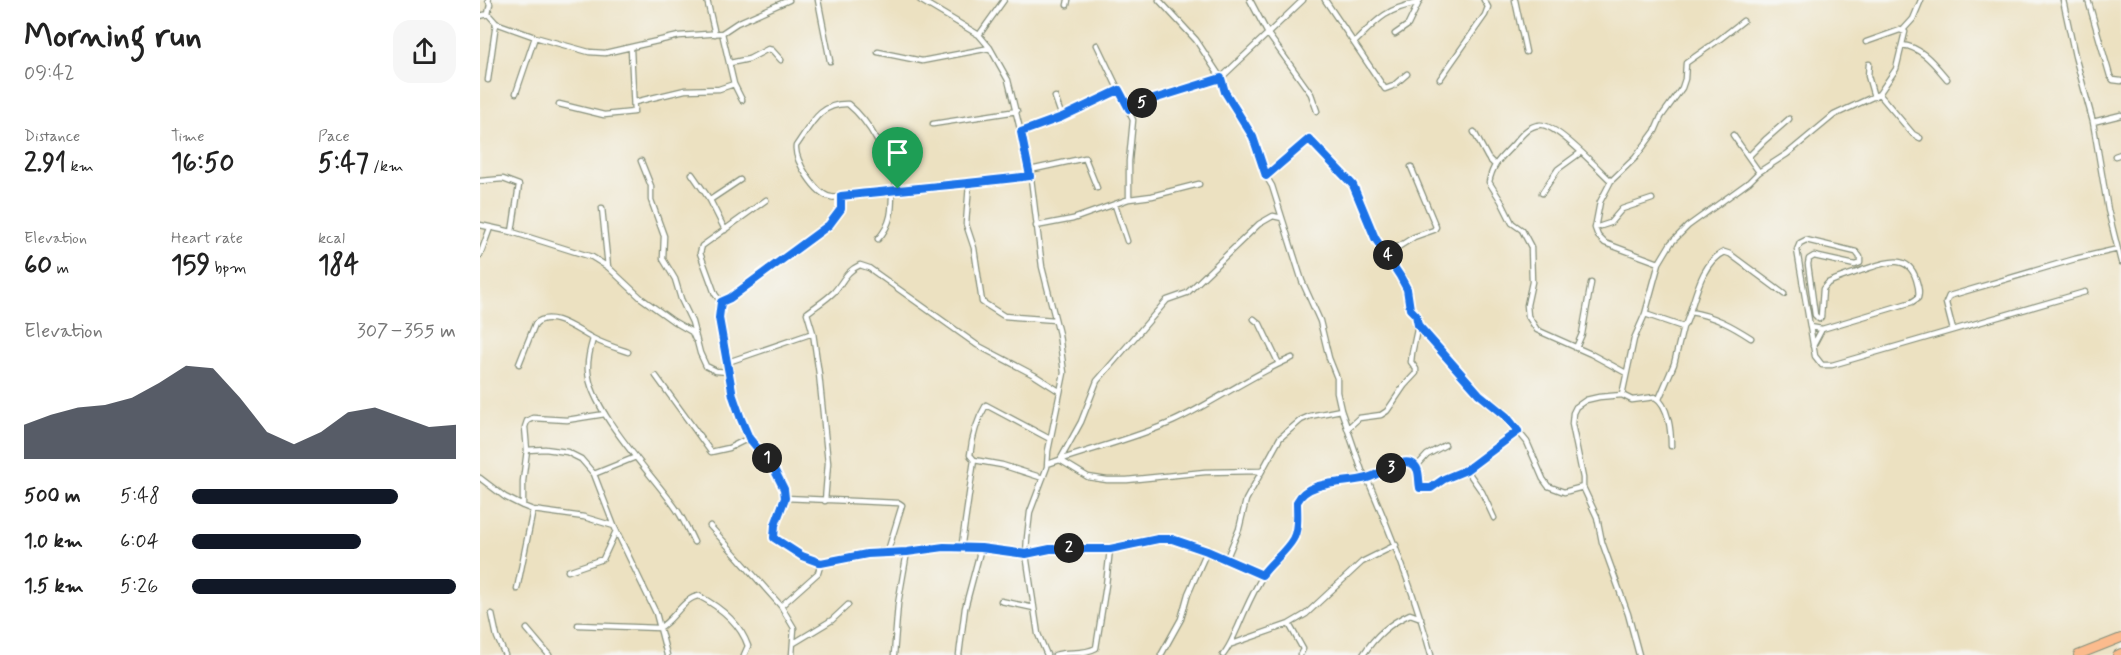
<!DOCTYPE html>
<meta charset="utf-8">
<style>
body{margin:0;font-family:Mynerve,sans-serif;background:#f6f6f6;color:#222;height:100vh;display:flex;flex-direction:column;font-size:22px;white-space:nowrap}
*{box-sizing:border-box;margin:0}
p{font-size:20px;color:#767676}
.icon{flex:none;width:33px;height:33px;fill:none;stroke:currentColor;stroke-width:2;stroke-linecap:round;stroke-linejoin:round}
.map{position:relative;flex:1;overflow:hidden}
.side{display:flex;flex-direction:column;background:#fff;width:480px}
.side>*{flex:none}
.pin{position:absolute;display:grid;place-items:center;width:51px;height:51px;color:#fff;margin:-62px -26px;border-radius:50% 50% 50% 0;rotate:-45deg;box-shadow:0 0 6px #0007}
.pin .icon{rotate:45deg}
.km{position:absolute;width:30px;height:30px;margin:-15px;border-radius:50%;background:#222;color:#fff;font-size:16px;line-height:30px;text-align:center}
.round{display:grid;place-items:center;flex:none;width:63px;height:63px;border-radius:18px;background:#f6f6f6}
.overview{display:flex;align-items:center;justify-content:space-between;height:102px;padding:0 24px}
h1{font-size:33px;font-weight:700;line-height:45px}
.stats{display:grid;grid-template-columns:repeat(3,1fr);gap:9px;height:102px;padding:6px 24px}
.stats div{display:grid;align-content:center}
.stats b{font-size:26px;font-weight:700}
.stats small{font-size:16px;font-weight:400}
.stats p{font-size:16px}
.chart{height:168px;padding:12px 24px}
.chart p{display:flex;justify-content:space-between}
.chart svg{width:100%;height:108px;margin-top:6px;fill:#111827;opacity:.7}
ul{padding:0 24px;list-style:none;font-size:20px}
li{display:grid;grid-template-columns:96px 72px 1fr;align-items:center;height:45px}
li i{height:15px;border-radius:8px;background:#111827}
main{display:flex;flex:1;min-height:0}
.map>svg:first-child{display:block}
</style>
<main>
<section class="side">
<div class="overview"><div><h1>Morning run</h1><p>09:42</p></div><a class="round"><svg class="icon" aria-label="share" viewBox="0 0 24 24"><path d="M12 15V3M7 8l5-5 5 5M5 13v7h14v-7"/></svg></a></div>
<div class="stats">
<div><p>Distance</p><b>2.91<small> km</small></b></div>
<div><p>Time</p><b>16:50</b></div>
<div><p>Pace</p><b>5:47<small> /km</small></b></div>
</div>
<div class="stats">
<div><p>Elevation</p><b>60<small> m</small></b></div>
<div><p>Heart rate</p><b>159<small> bpm</small></b></div>
<div><p>kcal</p><b>184</b></div>
</div>
<div class="chart"><p><span>Elevation</span>307–355 m</p>
<svg viewBox="0 0 160 44" preserveAspectRatio="none"><path d="M0 44V30L10 26L20 23L30 22L40 19L50 13L60 6L70 7L80 19L90 33L100 38L110 33L120 25L130 23L140 27L150 31L160 30V44z"/></svg>
</div>
<ul>
<li><b>500 m</b>5:48<i style="width:78%"></i></li>
<li><b>1.0 km</b>6:04<i style="width:64%"></i></li>
<li><b>1.5 km</b>5:26<i style="width:100%"></i></li>
</ul>
</section>
<div class="map">
<svg width="1641" height="655" viewBox="0 0 1641 655">
<rect width="100%" height="100%" fill="#f6f6f2"/>
<filter id="ink" filterUnits="userSpaceOnUse"><feTurbulence type="fractalNoise" baseFrequency=".0167" numOctaves="2"/><feDisplacementMap in="SourceGraphic" scale="12" xChannelSelector="R" yChannelSelector="G"/><feConvolveMatrix kernelMatrix="1 2 1 2 8 2 1 2 1" color-interpolation-filters="sRGB"/></filter>
<filter id="wash" filterUnits="userSpaceOnUse"><feTurbulence type="fractalNoise" baseFrequency=".008" numOctaves="4" result="noise"/><feDisplacementMap in="SourceGraphic" scale="24" xChannelSelector="R" yChannelSelector="G"/><feGaussianBlur stdDeviation="1.35" result="paint"/><feColorMatrix in="noise" values="0 0 0 0 0 0 0 0 0 0 0 0 0 0 0 0 0 1.4 0 .05"/><feComposite in="paint" operator="in"/></filter>
<g filter="url(#wash)">
<rect width="100%" height="100%" fill="#ece1c1"/>
</g>
<g filter="url(#ink)">
<g fill="none" stroke-linecap="round" stroke-linejoin="round">
<defs>
<path id="minor" d="M8,0L10,4L8,14
M227,0L235,34
M338,0L350,61
M440,0L499,35L510,48L528,80L550,170L562,267L579,334L584,373L568,451L567,467L550,512L547,538L546,554L558,634L567,655
M679,0L716,40L741,78L745,91L773,137L786,176L792,186L822,281L840,321L849,358L857,378V392L861,410L882,471L887,478C912,536 935,594 951,655
M770,0L788,34L831,94L837,111
M845,0L905,89L913,86L927,74
M1035,0L1046,52
M1583,0L1595,56L1613,122L1628,210L1641,262
M1608,0L1630,76L1633,80L1641,81
M587,5L588,0
M0,16L8,14L16,23L55,37L109,52L125,53L199,36L242,33L257,23L309,0
M1423,30L1433,19L1441,0
M242,33L254,84L262,100
M915,34L928,25L940,0
M499,35L524,0
M874,43C897,20 905,9 938,3
M617,45L653,120L649,161V199
M1422,45C1442,47 1455,65 1467,79
M398,52L442,61L510,48
M250,63L269,59L288,49L292,50L301,60
M1389,64L1388,76L1394,97
M960,79L1005,15L1008,7L1004,0
M8,80L16,23
M36,93L55,37
M1399,94L1433,134L1440,138
M155,102L205,90L239,89L254,84
M79,104L124,115L154,112L151,49
M649,109L664,102L741,78L823,0
M582,117L639,90
M1613,122L1641,115
M453,124L537,111
M541,132L582,117L575,97
M994,132L1008,158L1015,165
M1253,135L1279,172
M1269,156L1285,140L1309,119
M1635,156L1641,154
M161,161L171,186V200L184,236L183,259L195,279L201,299L212,322L220,353L226,366L236,371L249,372
M550,170L605,158L617,188
M212,174L230,200L245,230
M786,176L829,139L873,185L895,238L920,276L926,289L930,309L936,315L938,325L999,394L1026,416L1038,431L1047,442L1063,479L1068,486L1084,492L1103,487
M0,181L23,179L39,185L32,232
M1131,181C1118,169 1075,122 1059,125C1048,126 1041,136 1034,144C1021,158 1013,163 1009,182L1021,201L1032,223L1042,230L1051,247L1052,282L1047,305L1048,316L1057,330L1111,354L1146,373
M489,184L486,224L494,248L502,302L524,316L575,320
M1062,193L1078,169L1100,153
M361,196C358,197 354,198 351,197C336,195 314,160 316,146C331,125 339,103 368,104C394,125 406,158 418,189
M230,200L260,180
M635,205L647,241
M122,208L128,267
M0,225L32,232L112,257L128,267L161,298L193,321L212,332L215,339
M556,226L593,219L649,199L672,196L719,184
M1115,228L1130,223L1142,209L1172,199
M398,239C412,224 412,209 412,190
M907,254L934,237L954,230L956,227L931,167
M0,255L10,228
M1179,263L1125,243L1118,236L1115,228L1120,202L1131,181L1155,158L1175,131L1181,117L1202,88L1205,79L1206,63L1240,39L1263,21
M241,302L235,294L220,253L222,246L286,200
M1210,312C1234,316 1251,325 1271,338
M1165,314L1203,327L1206,323C1215,301 1220,263 1244,252L1250,254L1304,294
M774,319L780,324L799,364
M1330,327L1342,329L1432,302L1438,298C1440,291 1438,286 1436,279C1427,250 1400,265 1380,271C1369,275 1358,278 1348,283L1343,289L1341,317L1339,319L1335,315L1328,264L1329,259L1334,256L1375,265L1380,263V257L1376,252L1326,240L1320,243L1317,250L1335,356L1342,365H1352L1605,292
M1473,330L1466,303L1469,296L1595,259L1638,249
M113,339C110,349 107,360 108,371C110,411 174,476 197,510C204,520 209,532 214,542
M1333,346L1342,329
M1096,348L1102,334L1111,283
M248,362L333,333
M39,364L55,324C71,309 96,330 112,338C123,344 136,348 148,352
M176,376L231,452L249,448L269,438
M1142,395L1154,339L1165,314L1179,263L1191,243L1208,226L1269,182L1279,172L1307,154L1354,115L1399,94L1416,69L1425,32L1420,30L1386,42
M1179,399L1194,364L1203,327
M868,428L879,418L901,415L907,411L924,386L936,373V369L931,362L932,353L938,325
M47,450L65,449L87,452L101,459L114,474L134,526L176,613L187,655
M494,460L490,455C492,437 497,420 506,405L570,439
M568,464C610,449 654,439 694,421C735,402 771,375 812,358
M936,467L947,455L965,445
M986,469L1002,492L1014,518
M780,471L725,472L647,480H627L608,477L580,460L601,422L617,381L687,300L707,293L779,224L793,216L802,218
M114,474L156,457
M0,478L25,497L43,506L53,510L104,517L134,526
M305,498L419,503L422,505L407,554
M345,501L348,463L339,374L333,333L327,313C336,306 346,300 354,292C363,282 366,271 380,265L389,268L497,345L554,375L579,391
M43,506V481L47,450L45,427L47,421L53,418L87,420L125,414
M230,526L301,606L314,628L312,655
M482,547L387,554L341,563L322,556L294,538L295,525L305,498L304,490L293,467L269,438L261,419L253,396L239,318L241,302L250,298L349,225L361,209V196C424,189 487,184 550,176
M501,548L546,554L570,549H630L666,541L691,539L727,551L782,575
M746,560L759,529L766,500L800,438L821,420L830,416L861,410
M88,571L123,559L136,531
M37,589L53,510
M521,601L554,608
M301,606L338,573L341,563
M12,614L17,637L25,655
M809,624L823,649L820,655
M98,625L179,628C194,620 204,597 219,596C240,607 260,623 268,646L264,655
M47,629L69,655
M314,643L352,620L368,605
M752,644L809,624L826,614L882,562L916,545
M414,655L418,604L427,552
M479,655L485,608L501,548L482,547V543L494,460L522,465L563,478
M575,655C588,651 604,655 616,648L626,585L630,549
M681,655L701,619L708,594L727,551
M743,655C751,645 753,637 758,627C765,610 773,593 782,577C790,562 807,552 814,538C820,525 811,503 823,494C845,478 877,483 902,472C913,467 937,453 939,475C940,480 939,483 940,488H951L964,479L986,469L1038,431
M883,655C896,635 909,624 930,614L941,618
M1159,655L1148,614L1122,542L1117,517L1103,487V478L1092,424L1093,413L1096,407L1106,400L1119,397L1142,395L1152,400L1175,397C1189,405 1191,432 1191,446"/>
<path id="motorway" d="M1598,655L1641,638
M1637,655L1641,653"/>
</defs>
<use href="#minor" stroke="#868f7a" stroke-width="7"/>
<use href="#motorway" stroke="#868f7a" stroke-width="10"/>
<use href="#minor" stroke="#fff" stroke-width="4.5"/>
<use href="#motorway" stroke="#fbbb8d" stroke-width="8"/>
</g>
</g>
<g fill="none" stroke-linecap="round" stroke-linejoin="round" filter="url(#ink)">
<defs>
<path id="route" d="M741,78L745,92L773,137L786,176L829,139L873,185L895,238L920,276L927,289L930,309L936,315L938,325L999,394L1026,416L1038,431L986,470L964,479L951,488H940C938,480 941,467 931,463C917,459 900,475 887,478C867,484 828,479 817,502C817,513 819,529 813,539C805,553 791,562 782,575L727,551L692,539H678L630,549H570L546,554L501,548L464,547L427,552L387,554L341,563L322,556L294,538L295,525L305,498L304,489L293,467L269,438L261,419L253,396L239,318L241,302L250,298L349,225L361,209V196C424,189 487,184 550,176L541,132L582,117L639,90L649,109L664,102Z"/>
</defs>
<use href="#route" stroke="#fff" stroke-width="12"/>
<use href="#route" stroke="#1a73e8" stroke-width="8"/>
</g>
</svg>
<div class="pin" style="left:418px;top:189px;background:#1e9e55"><svg class="icon" aria-label="arrive" viewBox="0 0 24 24"><path d="M6 21V4h12l-3 4 3 4H6"/></svg></div>
<b class="km" style="left:287px;top:458px">1</b>
<b class="km" style="left:589px;top:548px">2</b>
<b class="km" style="left:911px;top:468px">3</b>
<b class="km" style="left:908px;top:255px">4</b>
<b class="km" style="left:662px;top:103px">5</b>
</div>
</main>
